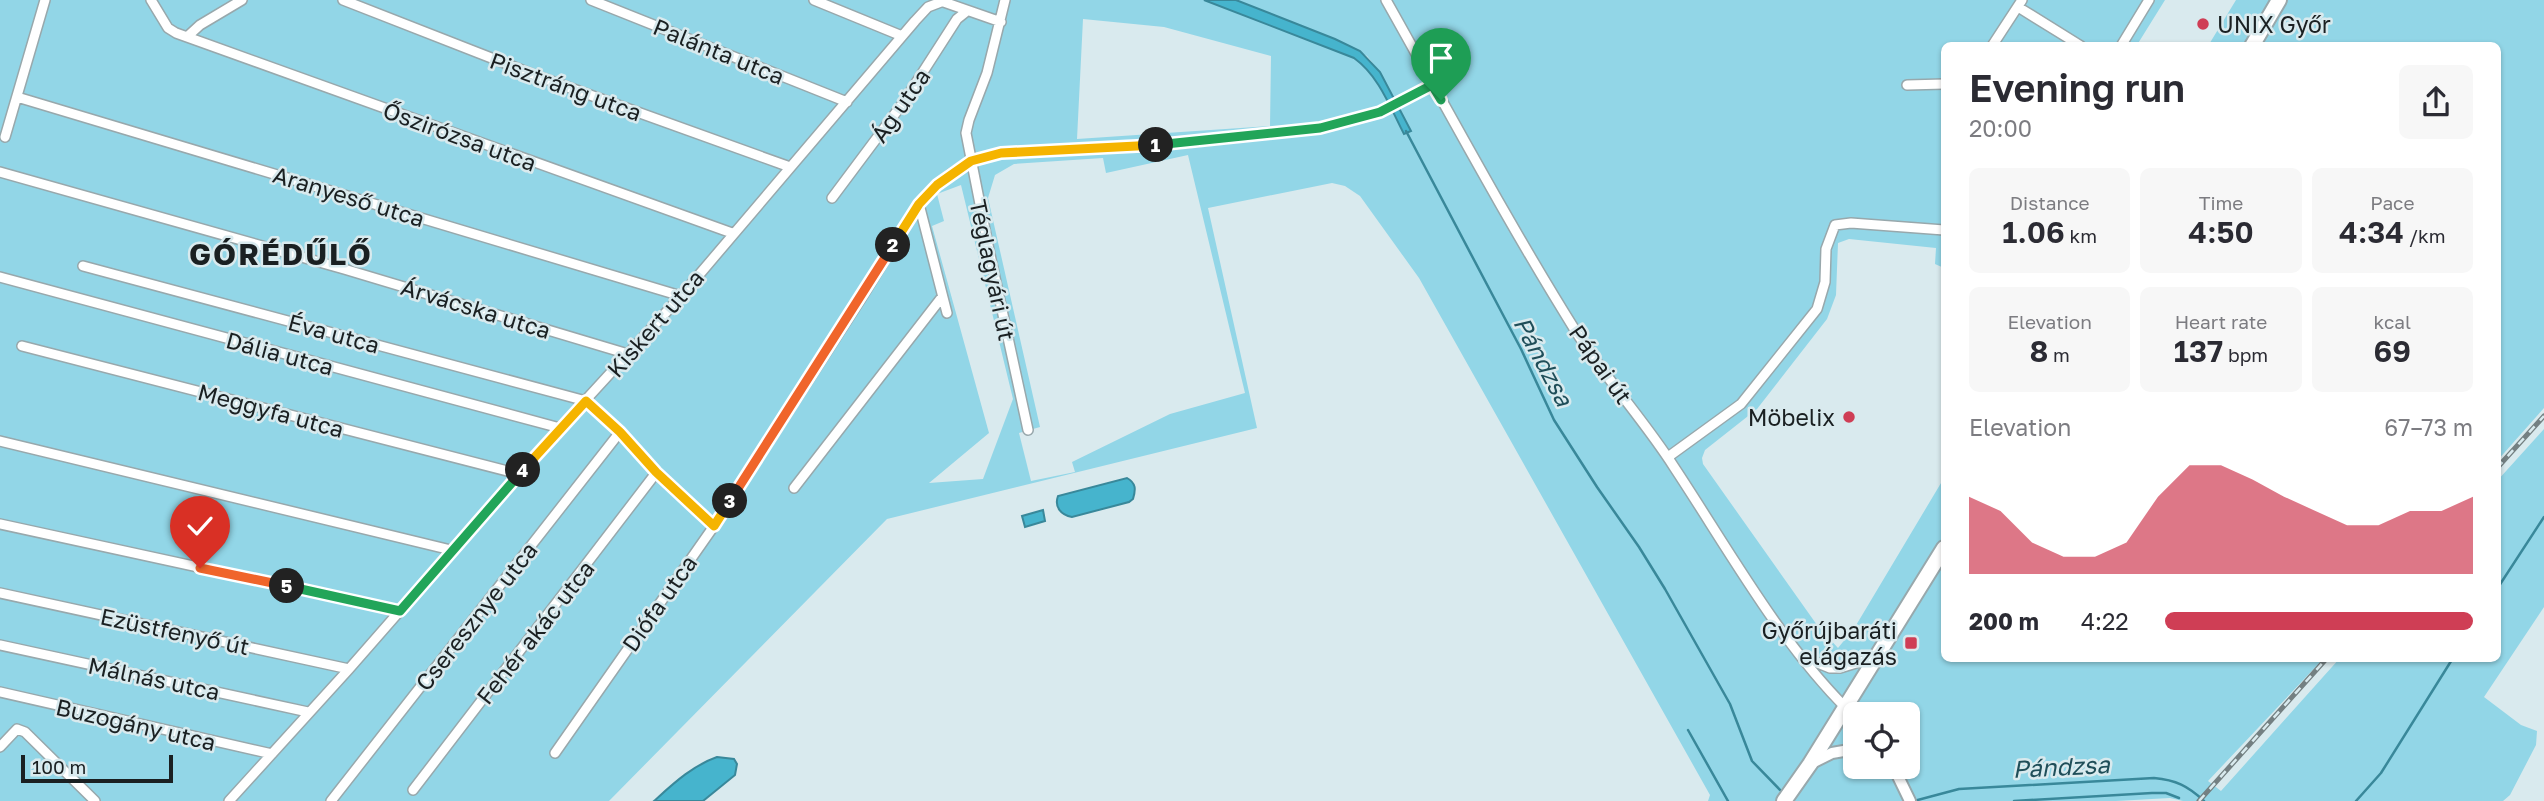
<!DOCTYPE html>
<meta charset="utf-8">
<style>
body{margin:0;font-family:"Golos Text",sans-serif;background:#f7f7f7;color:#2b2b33;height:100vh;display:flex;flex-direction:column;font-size:26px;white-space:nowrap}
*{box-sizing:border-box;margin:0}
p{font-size:23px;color:#7c7c81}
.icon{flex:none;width:38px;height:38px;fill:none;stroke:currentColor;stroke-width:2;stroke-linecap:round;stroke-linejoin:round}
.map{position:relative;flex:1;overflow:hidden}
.panel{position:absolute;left:1941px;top:42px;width:560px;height:620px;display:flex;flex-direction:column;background:#fff;border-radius:10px;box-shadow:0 2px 5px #0004}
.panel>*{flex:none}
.fabs{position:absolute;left:1843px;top:702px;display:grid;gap:14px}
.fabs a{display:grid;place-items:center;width:77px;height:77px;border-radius:10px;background:#fff;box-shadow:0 2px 5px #0004;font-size:35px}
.scale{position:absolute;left:21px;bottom:18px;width:152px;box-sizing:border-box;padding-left:7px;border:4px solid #1a2022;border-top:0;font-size:19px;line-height:24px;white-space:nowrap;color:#1a2022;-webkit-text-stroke:5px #d9eaee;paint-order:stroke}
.pin{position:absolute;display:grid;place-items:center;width:60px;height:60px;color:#fff;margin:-72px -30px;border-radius:50% 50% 50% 0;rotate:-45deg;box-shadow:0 0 7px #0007}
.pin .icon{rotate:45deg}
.km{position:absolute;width:35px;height:35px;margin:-18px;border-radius:50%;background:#222;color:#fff;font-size:19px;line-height:35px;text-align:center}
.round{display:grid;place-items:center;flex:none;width:74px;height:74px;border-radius:10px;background:#f7f7f7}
.overview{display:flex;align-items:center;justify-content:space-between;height:119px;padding:0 28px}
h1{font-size:38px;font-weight:600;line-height:52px}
.metrics{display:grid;grid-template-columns:repeat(3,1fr);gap:10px;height:119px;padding:7px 28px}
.metrics div{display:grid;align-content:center;border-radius:10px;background:#f7f7f7;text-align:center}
.metrics b{font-size:30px;font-weight:600}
.metrics small{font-size:19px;font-weight:400}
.metrics p{font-size:19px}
.chart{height:196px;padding:14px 28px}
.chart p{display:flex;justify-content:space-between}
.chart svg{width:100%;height:126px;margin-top:7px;fill:#cf3e55;opacity:.7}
ul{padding:0 28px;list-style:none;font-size:23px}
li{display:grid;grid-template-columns:112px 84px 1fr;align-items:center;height:52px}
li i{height:18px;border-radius:9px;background:#cf3e55}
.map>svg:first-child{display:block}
</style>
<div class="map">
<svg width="2544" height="801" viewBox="0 0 2544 801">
<rect width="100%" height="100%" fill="#d9eaee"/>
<path fill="#92d6e7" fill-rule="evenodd" d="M0,0H1204L1354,58C1379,76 1390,107 1404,134L1410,130L1380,72L1367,56L1335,39L1236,0H2165L2137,45L1944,46V268L1935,264L1936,248L1849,239L1838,243L1836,295L1827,319L1757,409L1705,450L1702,458L1703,464L1817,625L1838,648L1855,627L1944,478V658H2324L2208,781L2221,791L2340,658H2497V481L2544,429V607L2484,697L2521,725L2537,731L2536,745L2510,795L2503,801H2183L2170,798L2116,801H1708L1710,795L1419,278L1360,196L1345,186L1332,183L1208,208L1257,428L887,519L609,801H0ZM1083,19L1164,27L1271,56L1270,126L1077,139ZM1188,155L1245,393L1170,414L1072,462L1075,472L1031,481L1019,433L1040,427L988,198L995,175L1014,164L1103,158L1106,173ZM961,185L1013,399L983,479L929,483L989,433L932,226L944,221L937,194ZM1855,714H1908V766H1855Z
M2236,0H2544V408L2497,461V46H2208Z"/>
<path fill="#46b4cd" stroke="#39889a" stroke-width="2" d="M1204,0H1236L1335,39L1360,51L1380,72L1411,131L1404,134C1390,107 1379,76 1354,58Z
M1127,478C1136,483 1136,489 1133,499L1129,502L1072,517C1061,515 1054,507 1058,496Z
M1043,510L1045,521L1025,527L1022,516Z
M717,757L734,759L737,764L735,775L703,801H654C674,783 692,766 717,757Z"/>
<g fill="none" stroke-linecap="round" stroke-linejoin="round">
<path stroke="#39889a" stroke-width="2.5" d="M1406,131L1521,349L1554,420L1597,487L1639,547L1665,589L1730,704L1752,761L1784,794
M2497,589L2544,517
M1688,730L1728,801
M1914,801L1959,789L2154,778C2176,780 2188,786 2204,801
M2014,801L2152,793H2166L2179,798
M2356,801L2381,773L2453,658"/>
<defs>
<path id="minor" d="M151,0L168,28L176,33L732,233
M343,0L540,77L790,167
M591,0L847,102
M814,0L902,36
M938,0L1001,22
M1005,0L987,73L969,120L966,133L989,250L1028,430
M1386,0C1448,110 1508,223 1575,330C1605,378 1644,420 1674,467C1727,547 1779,641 1846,708
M2018,7L2081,46
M188,36L200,25L242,0
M1992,46L2022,0
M2121,46L2149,0
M1907,85L1944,84
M17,97L681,296
M5,137L45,0
M0,172L344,269L628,354
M832,198L903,103L957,19L967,11
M919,204L947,313
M83,266L586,401L620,432L656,473L714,526
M0,277L560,428
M22,346L519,474
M0,441L451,550
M1668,457L1741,404L1817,309L1825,282L1826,249L1835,225L1851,223L1944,230
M794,488L942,297
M0,524L400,611
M0,593L349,669
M0,645L308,712
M1801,656L1830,668H1840L1876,657
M0,692L272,754
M0,747L17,729L25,732L95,801
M555,753L714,526L860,300L919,204L937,185L952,173L971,161L1001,153L1182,143L1320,128L1380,112L1432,85
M413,790L656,473
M229,801L349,669L560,428L681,296L915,21L928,7L941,2
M331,801L620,432"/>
<path id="tertiary" d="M1846,708L1855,719
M1810,764L1832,753L1855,749
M1893,766L1910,801"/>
<path id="primary" d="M2252,46L2279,0
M1784,801L1810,764L1944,548"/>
</defs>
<use href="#minor" stroke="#98a8ac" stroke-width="12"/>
<use href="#tertiary" stroke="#98a8ac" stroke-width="14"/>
<use href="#primary" stroke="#98a8ac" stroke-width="18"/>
<use href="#minor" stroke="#fff" stroke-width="9"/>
<use href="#tertiary" stroke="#fff" stroke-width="10"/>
<use href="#primary" stroke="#fff" stroke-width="14"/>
<defs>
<path id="rail" d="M2497,468L2544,416
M2199,801L2327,658"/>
</defs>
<use href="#rail" stroke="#748082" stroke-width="5"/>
<use href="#rail" stroke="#d9eaee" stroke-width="2.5" stroke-dasharray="8" stroke-linecap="butt"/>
</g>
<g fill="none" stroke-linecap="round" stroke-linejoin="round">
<defs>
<path id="split-1" d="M1156,145L1320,128L1380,112L1432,85L1441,100"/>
<path id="split-2" d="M893,245L919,204L937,185L971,161L1001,153L1156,145"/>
<path id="split-3" d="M730,501L893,245"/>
<path id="split-4" d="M523,470L586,401L620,432L656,472L714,526L730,501"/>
<path id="split-5" d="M287,586L400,611L523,470"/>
<path id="split-6" d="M200,568L287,586"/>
</defs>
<use href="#split-1" stroke="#fff" stroke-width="14"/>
<use href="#split-2" stroke="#fff" stroke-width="14"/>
<use href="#split-3" stroke="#fff" stroke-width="14"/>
<use href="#split-4" stroke="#fff" stroke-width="14"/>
<use href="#split-5" stroke="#fff" stroke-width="14"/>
<use href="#split-6" stroke="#fff" stroke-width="14"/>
<use href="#split-1" stroke="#22a559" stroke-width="9"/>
<use href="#split-2" stroke="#f5b400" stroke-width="9"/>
<use href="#split-3" stroke="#f0652b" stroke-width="9"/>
<use href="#split-4" stroke="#f5b400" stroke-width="9"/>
<use href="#split-5" stroke="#22a559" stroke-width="9"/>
<use href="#split-6" stroke="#f0652b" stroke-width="9"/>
</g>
<g fill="#cf3e55" stroke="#d9eaee" stroke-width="2.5">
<circle cx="2203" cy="24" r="7"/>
<circle cx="1849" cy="417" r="7"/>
<rect x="1904" y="636" width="14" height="14" rx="3.5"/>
</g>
<g text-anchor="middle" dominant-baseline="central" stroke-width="5" stroke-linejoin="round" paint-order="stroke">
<g font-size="23" fill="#1a2022" stroke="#d9eaee" text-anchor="end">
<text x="2217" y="24" text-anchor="start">UNIX Győr</text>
<text x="1835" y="417">Möbelix</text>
<text x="1897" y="630">Győrújbaráti<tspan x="1897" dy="26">elágazás</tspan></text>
</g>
<g font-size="23" fill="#1a2022" stroke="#d9eaee">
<text transform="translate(719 51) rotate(22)">Palánta utca</text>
<text transform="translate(566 86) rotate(20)">Pisztráng utca</text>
<text transform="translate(900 105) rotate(-55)">Ág utca</text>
<text transform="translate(460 136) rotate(20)">Őszirózsa utca</text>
<text transform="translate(349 196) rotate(17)">Aranyeső utca</text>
<text transform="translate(993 270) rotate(78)">Téglagyári út</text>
<text transform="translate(476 308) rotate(17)">Árvácska utca</text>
<text transform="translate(655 323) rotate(-49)">Kiskert utca</text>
<text transform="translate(334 333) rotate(15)">Éva utca</text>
<text transform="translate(280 353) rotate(15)">Dália utca</text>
<text transform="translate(1601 364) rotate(55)">Pápai út</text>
<text transform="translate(271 410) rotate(15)">Meggyfa utca</text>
<text transform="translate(659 603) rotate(-55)">Diófa utca</text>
<text transform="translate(476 616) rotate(-52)">Cseresznye utca</text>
<text transform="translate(175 631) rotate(12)">Ezüstfenyő út</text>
<text transform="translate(535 632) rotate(-52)">Fehér akác utca</text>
<text transform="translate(154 678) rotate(12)">Málnás utca</text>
<text transform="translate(136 724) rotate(13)">Buzogány utca</text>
</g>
<g font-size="24" font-style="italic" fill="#1f4e59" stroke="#d9eaee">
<text transform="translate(1544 361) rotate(62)">Pándzsa</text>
<text transform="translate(2061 766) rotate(-3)">Pándzsa</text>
</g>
<g font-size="30" font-weight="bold" letter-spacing="2" fill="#1a2022" stroke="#d9eaee">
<text x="281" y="254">GÓRÉDŰLŐ</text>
</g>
</g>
</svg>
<div class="fabs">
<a><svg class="icon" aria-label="locate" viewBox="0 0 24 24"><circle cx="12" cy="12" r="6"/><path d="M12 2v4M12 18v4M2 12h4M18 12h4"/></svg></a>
</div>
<div class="scale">100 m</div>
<div class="pin" style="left:1441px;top:100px;background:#1e9e55"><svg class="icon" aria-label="arrive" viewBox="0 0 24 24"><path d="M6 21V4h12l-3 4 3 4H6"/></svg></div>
<div class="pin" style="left:200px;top:568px;background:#d93025"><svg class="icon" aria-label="check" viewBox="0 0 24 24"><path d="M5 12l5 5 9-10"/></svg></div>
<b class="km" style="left:1156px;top:145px">1</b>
<b class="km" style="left:893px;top:245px">2</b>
<b class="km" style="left:730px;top:501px">3</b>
<b class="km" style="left:523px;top:470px">4</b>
<b class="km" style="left:287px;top:586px">5</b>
<section class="panel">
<div class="overview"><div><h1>Evening run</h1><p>20:00</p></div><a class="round"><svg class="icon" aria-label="share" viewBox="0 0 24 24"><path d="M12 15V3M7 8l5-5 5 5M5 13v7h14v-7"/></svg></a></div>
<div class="metrics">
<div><p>Distance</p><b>1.06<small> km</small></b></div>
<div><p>Time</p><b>4:50</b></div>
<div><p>Pace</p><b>4:34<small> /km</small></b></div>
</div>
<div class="metrics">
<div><p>Elevation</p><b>8<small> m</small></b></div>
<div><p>Heart rate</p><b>137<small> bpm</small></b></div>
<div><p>kcal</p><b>69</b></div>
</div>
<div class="chart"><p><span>Elevation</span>67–73 m</p>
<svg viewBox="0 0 160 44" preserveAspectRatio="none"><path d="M0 44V17L10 22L20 33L30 38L40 38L50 33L60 17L70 6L80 6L90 11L100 17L110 22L120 27L130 27L140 22L150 22L160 17V44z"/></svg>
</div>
<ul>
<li><b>200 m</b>4:22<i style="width:100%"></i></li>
</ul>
</section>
</div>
